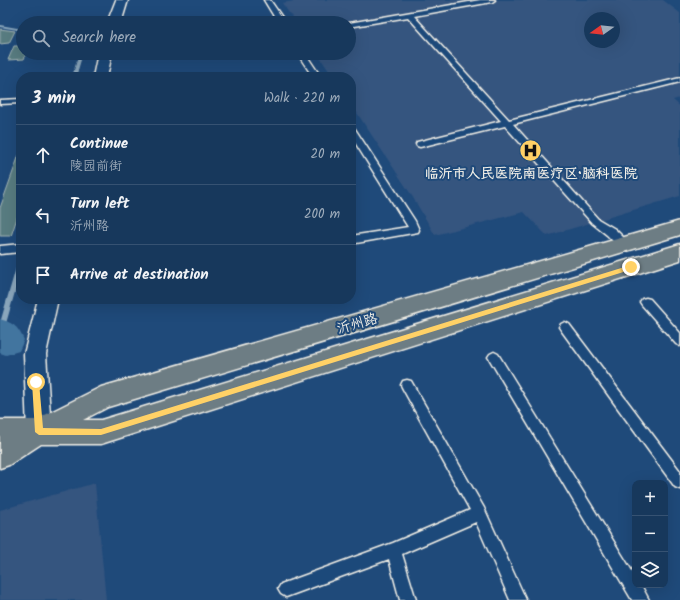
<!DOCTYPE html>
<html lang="en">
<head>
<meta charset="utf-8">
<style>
  body { margin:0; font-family:Kalam,"LXGW WenKai TC",sans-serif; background:#203f62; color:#f1f3f6 }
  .controls { position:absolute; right:12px; bottom:12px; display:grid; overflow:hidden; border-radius:8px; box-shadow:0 4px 16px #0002 }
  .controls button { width:36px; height:36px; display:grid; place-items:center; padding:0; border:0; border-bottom:1px solid #365272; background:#17385c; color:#f1f3f6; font:20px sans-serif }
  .compass { position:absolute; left:584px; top:12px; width:36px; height:36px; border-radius:50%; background:#17385c; box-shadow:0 4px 16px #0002; rotate:255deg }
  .stop { position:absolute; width:12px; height:12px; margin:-9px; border:3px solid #ffd166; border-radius:50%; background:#fff }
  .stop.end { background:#ffd166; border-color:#fff; box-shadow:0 1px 4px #0008 }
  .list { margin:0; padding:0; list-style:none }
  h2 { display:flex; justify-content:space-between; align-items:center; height:52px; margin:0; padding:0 16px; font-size:17px }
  h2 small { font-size:13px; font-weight:400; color:#9eacbb }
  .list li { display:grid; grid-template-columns:26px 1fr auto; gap:12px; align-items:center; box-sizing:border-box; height:60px; padding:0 16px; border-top:1px solid #365272 }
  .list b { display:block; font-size:15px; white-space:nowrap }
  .list p { margin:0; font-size:13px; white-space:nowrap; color:#9eacbb }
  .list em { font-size:13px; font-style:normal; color:#9eacbb }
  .icon { flex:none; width:22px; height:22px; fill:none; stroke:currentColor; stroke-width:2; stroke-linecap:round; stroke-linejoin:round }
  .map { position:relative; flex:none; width:680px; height:600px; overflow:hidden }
  .search { position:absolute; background:#17385c; box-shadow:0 4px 16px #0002; left:16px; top:16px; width:340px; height:44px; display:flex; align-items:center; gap:10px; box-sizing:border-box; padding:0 14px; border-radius:22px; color:#9eacbb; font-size:15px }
  .panel { position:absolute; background:#17385c; box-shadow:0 4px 16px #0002; left:16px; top:72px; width:340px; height:232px; border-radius:16px }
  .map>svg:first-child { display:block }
  .built { fill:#34547f; fill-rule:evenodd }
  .green { fill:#597c81; stroke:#a6b6b4 }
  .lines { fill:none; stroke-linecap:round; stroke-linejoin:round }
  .stream { fill:#8aa6bc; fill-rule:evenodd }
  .river { fill:#43749f; fill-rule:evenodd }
  .service-casing { stroke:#f4f1e8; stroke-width:3 }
  .minor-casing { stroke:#f4f1e8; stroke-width:3 }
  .primary-casing { stroke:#f4f1e8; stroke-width:3 }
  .service { fill:#1f4a7a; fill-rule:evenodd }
  .minor { fill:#1f4a7a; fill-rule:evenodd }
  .primary { fill:#6d7d84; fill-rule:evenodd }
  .route { fill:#ffd166 }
  .labels { text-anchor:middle; stroke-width:4; stroke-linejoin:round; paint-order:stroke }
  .poi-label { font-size:14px; font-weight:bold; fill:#f4f1e8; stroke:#1f4a7a }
  .street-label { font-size:14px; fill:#f4f1e8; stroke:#1f4a7a }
</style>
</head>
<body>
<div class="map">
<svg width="680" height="600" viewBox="0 0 680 600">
  <rect width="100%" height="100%" fill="#1f4a7a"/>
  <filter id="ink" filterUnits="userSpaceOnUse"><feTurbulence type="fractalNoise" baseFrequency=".025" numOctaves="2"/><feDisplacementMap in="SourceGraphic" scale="8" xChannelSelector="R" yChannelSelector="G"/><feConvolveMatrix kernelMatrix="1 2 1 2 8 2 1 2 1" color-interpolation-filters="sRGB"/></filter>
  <g filter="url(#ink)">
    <path class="built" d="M300,0H663L680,13V98L673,100L680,106V196L547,236L524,212L435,235L412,196L351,104V77H333L317,53H349V23H296L282,3ZM590,18H614V42H590Z
      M95,483L106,600H0V510Z"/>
    <path class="green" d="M0,29L15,31L9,43L0,44Z
      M14,46H23V53H27L24,59L8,60Z
      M19,155H21V206L11,236H0V208Z"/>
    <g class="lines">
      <path class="stream" d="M0,25L23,29V31L0,27Z
        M79,53H83L76,77H72Z
        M21,259V271L3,334L2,336L0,337V323L18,261Z"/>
      <path class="river" d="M0,319C15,324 17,326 24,340L19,351L6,355L0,353Z"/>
      <defs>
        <path id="service" d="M264,0H270L286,23H278V22L257,23L275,18Z
          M480,0H495L492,2L414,16L509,120L680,78V82L513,124L598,219L615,229L628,242L629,245L628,248H620L607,235L592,223L505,126L420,147L417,146L416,144L417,142L501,121L408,17L349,27V23Z
          M297,53H305L321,77H313Z
          M21,99V103L0,104V100Z
          M351,126L355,129L415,221L419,230L418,232L351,244V236L408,227L351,136Z
          M21,244V252L0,254V246Z
          M646,298L650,299L680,333V346L676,344L642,305L640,302L642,299Z
          M565,322L569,324L680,471V489L675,487L561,330L559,327L561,324Z
          M494,352L498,354L635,576V585H641L649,600H632L490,360L488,357L490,354Z
          M407,380L411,381L484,508L526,600H510L476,522L402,554L416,600H400L389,559L286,597L281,594L278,589L281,584L393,543L470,510L403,389L401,385L403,381Z"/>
        <path id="minor" d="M116,0H128L121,23H107Z
          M98,53H112L107,77H93Z
          M38,299H58L46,354L51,431L48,439L39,442L30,439L27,431L24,354Z"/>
        <path id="primary" d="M680,221V235L108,407L83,420H101L680,244V260L101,444H41L9,465L0,468V420H35L101,387Z"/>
      </defs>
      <use href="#service" class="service-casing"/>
      <use href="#minor" class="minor-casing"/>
      <use href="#primary" class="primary-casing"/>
      <use href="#service" class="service"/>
      <use href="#minor" class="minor"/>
      <use href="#primary" class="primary"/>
    </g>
  </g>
  <path class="route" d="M631,265L633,266V269L101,435H39L35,432L32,382L36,379L39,382L43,428L101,429Z"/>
  <defs>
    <symbol id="hospital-disc" viewBox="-11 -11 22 22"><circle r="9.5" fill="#ffd166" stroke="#1f4a7a"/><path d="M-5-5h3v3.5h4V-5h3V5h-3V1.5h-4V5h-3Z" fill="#111"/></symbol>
  </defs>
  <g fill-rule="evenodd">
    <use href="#hospital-disc" x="518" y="138" width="25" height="25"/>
  </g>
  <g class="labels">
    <g class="poi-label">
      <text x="531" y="178">临沂市人民医院南医疗区·脑科医院</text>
    </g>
    <g class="street-label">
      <text transform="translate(357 323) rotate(-16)" y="5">沂州路</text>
    </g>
  </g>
</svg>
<div class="controls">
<button>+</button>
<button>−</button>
<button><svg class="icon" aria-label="layers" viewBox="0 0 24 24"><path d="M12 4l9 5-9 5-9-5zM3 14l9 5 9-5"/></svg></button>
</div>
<svg class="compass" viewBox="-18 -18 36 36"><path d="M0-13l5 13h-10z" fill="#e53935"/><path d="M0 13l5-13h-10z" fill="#9eacbb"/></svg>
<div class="stop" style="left:36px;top:382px"></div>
<div class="stop end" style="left:631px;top:267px"></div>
<div class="search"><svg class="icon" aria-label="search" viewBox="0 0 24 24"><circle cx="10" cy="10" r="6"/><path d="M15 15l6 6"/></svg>Search here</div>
<section class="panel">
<h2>3 min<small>Walk · 220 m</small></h2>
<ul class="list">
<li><svg class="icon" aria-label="ahead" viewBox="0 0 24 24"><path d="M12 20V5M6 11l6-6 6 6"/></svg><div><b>Continue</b><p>陵园前街</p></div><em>20 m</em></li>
<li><svg class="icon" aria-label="left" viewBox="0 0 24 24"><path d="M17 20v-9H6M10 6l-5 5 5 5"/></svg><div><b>Turn left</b><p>沂州路</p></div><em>200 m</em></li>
<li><svg class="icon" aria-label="arrive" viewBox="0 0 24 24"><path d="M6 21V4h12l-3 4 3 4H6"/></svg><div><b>Arrive at destination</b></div></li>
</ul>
</section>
</div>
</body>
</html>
